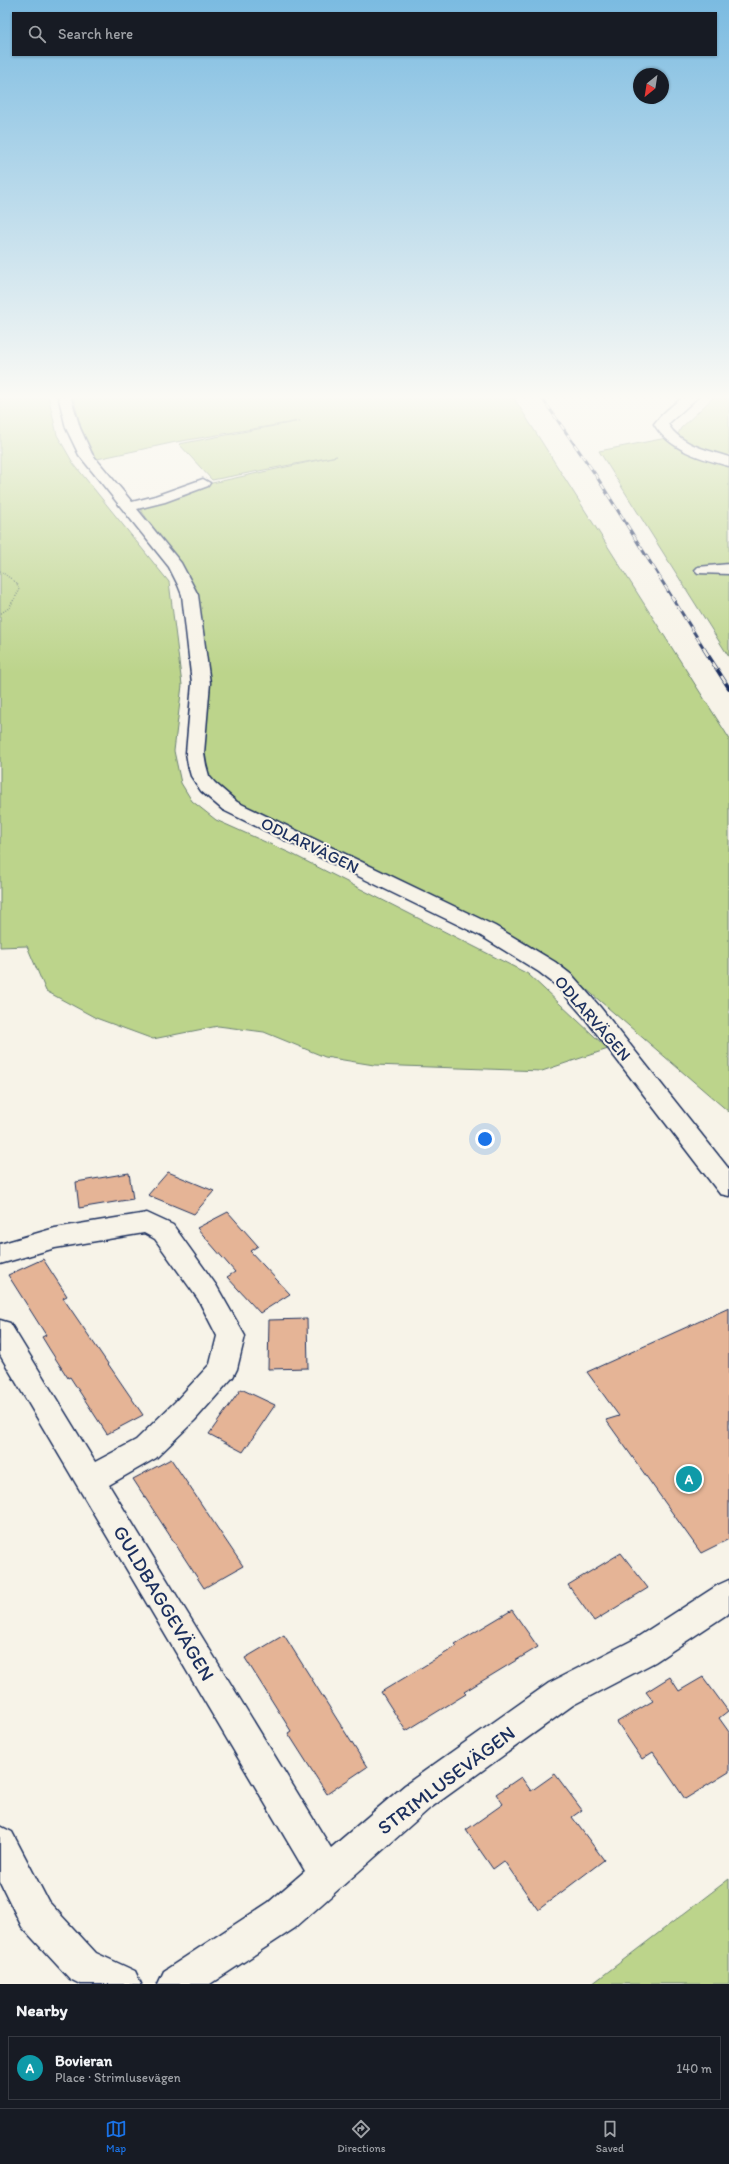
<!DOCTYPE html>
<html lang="en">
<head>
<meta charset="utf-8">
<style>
  body { margin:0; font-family:Itim,sans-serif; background:#242831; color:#f1f3f6 }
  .compass { position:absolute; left:633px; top:68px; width:36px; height:36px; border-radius:50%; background:#171b24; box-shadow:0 1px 3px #0004; rotate:210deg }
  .you { position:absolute; left:485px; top:1139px; width:14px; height:14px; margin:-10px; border:3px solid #fff; border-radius:50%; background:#1a73e8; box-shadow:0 0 0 6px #1a73e833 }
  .badge { display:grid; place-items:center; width:26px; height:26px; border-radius:50%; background:#1a73e8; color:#fff; font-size:13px; font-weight:700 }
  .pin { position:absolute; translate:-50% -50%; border:2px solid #fff; box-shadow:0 1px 4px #0006 }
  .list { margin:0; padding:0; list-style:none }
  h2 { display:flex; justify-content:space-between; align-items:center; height:52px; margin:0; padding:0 16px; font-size:17px }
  h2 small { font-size:13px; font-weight:400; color:#9ea1a6 }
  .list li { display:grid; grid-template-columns:26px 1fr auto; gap:12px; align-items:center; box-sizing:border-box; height:64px; margin:0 8px 8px; padding:0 8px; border:1px solid #363941; border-radius:0px }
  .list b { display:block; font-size:15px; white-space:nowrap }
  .list p { margin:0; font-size:13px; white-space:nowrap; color:#9ea1a6 }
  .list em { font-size:13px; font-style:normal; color:#9ea1a6 }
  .icon { flex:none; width:22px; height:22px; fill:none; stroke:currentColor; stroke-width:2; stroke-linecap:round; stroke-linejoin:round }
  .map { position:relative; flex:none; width:729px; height:1984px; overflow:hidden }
  .search { position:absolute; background:#171b24; box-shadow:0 1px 3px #0004; left:12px; right:12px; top:12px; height:44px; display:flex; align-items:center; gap:10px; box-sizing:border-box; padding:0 14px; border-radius:0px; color:#9ea1a6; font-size:15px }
  .sheet { height:124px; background:#171b24 }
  nav { display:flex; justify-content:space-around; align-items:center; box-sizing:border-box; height:56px; border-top:1px solid #363941; background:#171b24; font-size:11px; color:#9ea1a6 }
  nav a { display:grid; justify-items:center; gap:2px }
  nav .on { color:#1a73e8 }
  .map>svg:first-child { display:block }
  .green { fill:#bcd48b; stroke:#6c8274 }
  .building { fill:#e5b496; stroke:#1b2f5e }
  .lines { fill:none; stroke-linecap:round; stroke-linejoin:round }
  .minor-casing { stroke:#1b2f5e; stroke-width:3 }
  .path { stroke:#1b2f5e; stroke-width:1.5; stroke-dasharray:0.5 2; stroke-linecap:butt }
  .minor { fill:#f7f3e8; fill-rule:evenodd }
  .rail-far1-casing { stroke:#1b2f5e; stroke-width:3 }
  .rail-casing { stroke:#1b2f5e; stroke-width:4 }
  .rail-far1 { stroke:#f7f3e8; stroke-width:2; stroke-dasharray:6; stroke-linecap:butt }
  .rail { stroke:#f7f3e8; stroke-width:2.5; stroke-dasharray:8; stroke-linecap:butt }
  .labels { text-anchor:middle; stroke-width:4; stroke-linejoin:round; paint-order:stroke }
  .street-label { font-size:17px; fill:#1b2f5e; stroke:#f7f3e8 }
  .near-street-label { font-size:20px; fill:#1b2f5e; stroke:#f7f3e8 }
</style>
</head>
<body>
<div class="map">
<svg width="729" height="1984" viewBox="0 0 729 1984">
  <rect width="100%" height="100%" fill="#f7f3e8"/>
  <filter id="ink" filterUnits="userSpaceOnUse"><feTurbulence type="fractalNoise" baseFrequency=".025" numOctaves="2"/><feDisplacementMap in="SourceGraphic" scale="8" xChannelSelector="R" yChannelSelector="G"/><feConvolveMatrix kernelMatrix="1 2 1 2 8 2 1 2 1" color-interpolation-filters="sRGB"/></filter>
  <g filter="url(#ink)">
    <path class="green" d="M0,395H48L57,435L73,463L169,582L182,685L174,751L181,783L192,801L216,820L290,853L528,974L608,1049L542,1071L374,1065L325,1057L264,1032L218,1026L153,1039L96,1018L46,991L27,946L0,947Z
      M73,395H512L729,738V1112L550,958L524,942L237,805L217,789L207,771L203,750L210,688L196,591L189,576L140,509L185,496L212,483L337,456L212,480L179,444L300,421L176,442L97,459L83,437Z
      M716,395H729V657L599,451L677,436L681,428Z
      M729,1879V1984H592Z"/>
    <path class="building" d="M168,1172L214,1191L194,1214L148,1195Z
      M129,1173L133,1199L79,1208L76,1182Z
      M228,1212L258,1246L250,1251L290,1294L260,1313L227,1277L235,1272L197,1228Z
      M43,1259L67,1296L63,1298L143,1415L107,1434L70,1377L68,1378L50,1350L42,1337L46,1335L8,1275Z
      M729,1308V1539L701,1553L606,1420L619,1416L587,1372Z
      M307,1319L308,1368L268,1369L269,1320Z
      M241,1389L275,1405L243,1452L209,1434Z
      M171,1459L243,1566L204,1588L133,1479Z
      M621,1553L648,1588L594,1621L568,1585Z
      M512,1610L538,1647L464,1692L466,1694L406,1731L381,1692L457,1646L455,1644Z
      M284,1635L367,1767L327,1794L288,1733L291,1731L245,1658Z
      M670,1677L679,1691L703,1677L728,1711L719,1718L729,1732V1772L685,1799L653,1752L642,1759L617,1722L653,1701L646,1692Z
      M555,1774L582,1810L572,1817L604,1860L538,1910L504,1861L493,1869L466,1830L503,1804L496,1794L521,1777L531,1791Z"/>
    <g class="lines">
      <defs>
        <path id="minor" d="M58,395H70L80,428L92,454L132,502L155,496L203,479L210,483L208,486L165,502L137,509L181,563L198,595L210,683L204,753L206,765L209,776L215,783L237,802L495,926L555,962L573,976L600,1007L729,1169V1196L720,1194L584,1017L557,986L539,972L481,936L223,810L201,791L191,776L188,765L186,753L192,683L182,595L178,585L169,567L79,455L66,428Z
          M686,395H700L668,424C680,445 708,450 729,457V466C702,459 669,450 654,424C663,412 674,404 686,395Z
          M729,564V574L698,573L695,570L698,567Z
          M147,1213L173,1225L216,1285L245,1336L237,1369L233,1377L195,1420L156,1458L109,1485L331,1848L405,1785L549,1683L633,1640L718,1585L729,1580V1613L655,1662L573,1705L429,1809L295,1928L210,1984H158L164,1971L269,1902L305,1871L0,1355V1320L10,1323L95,1462L136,1440L175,1402L210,1364L217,1336L198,1299L155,1239L144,1233L55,1248L0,1264V1244L55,1228Z
          M0,1826L12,1832L48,1901L96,1953L135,1971L141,1984H80L70,1979L22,1927L0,1882Z"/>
      </defs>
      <use href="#minor" class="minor-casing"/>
      <path class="path" d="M0,571L17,583L19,591L9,608L0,614"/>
      <use href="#minor" class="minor"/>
      <defs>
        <path id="rail-far1" d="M540,395L595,474L705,650"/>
        <path id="rail" d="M704,649L729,688"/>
      </defs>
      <use href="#rail-far1" class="rail-far1-casing"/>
      <use href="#rail" class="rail-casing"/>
      <use href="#rail-far1" class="rail-far1"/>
      <use href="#rail" class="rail"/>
    </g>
  </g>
  <linearGradient id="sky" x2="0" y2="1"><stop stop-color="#7bbbe1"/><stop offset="0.59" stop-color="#fbfaf5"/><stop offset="1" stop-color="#fbfaf5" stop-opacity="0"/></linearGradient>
  <rect width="729" height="673" fill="url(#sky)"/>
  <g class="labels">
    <g class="street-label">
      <text transform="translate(310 845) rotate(26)" y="6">ODLARVÄGEN</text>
      <text transform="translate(593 1018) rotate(49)" y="6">ODLARVÄGEN</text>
    </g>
    <g class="near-street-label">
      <text transform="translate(164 1603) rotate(59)" y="7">GULDBAGGEVÄGEN</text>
      <text transform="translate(446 1780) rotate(-37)" y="7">STRIMLUSEVÄGEN</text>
    </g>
  </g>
</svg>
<svg class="compass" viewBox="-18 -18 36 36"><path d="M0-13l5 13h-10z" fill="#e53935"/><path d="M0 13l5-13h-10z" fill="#9ea1a6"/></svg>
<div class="you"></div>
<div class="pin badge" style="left:689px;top:1479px;background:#0f9aa8">A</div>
<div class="search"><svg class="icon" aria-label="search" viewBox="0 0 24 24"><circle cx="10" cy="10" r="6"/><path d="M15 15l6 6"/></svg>Search here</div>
</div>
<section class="sheet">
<h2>Nearby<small></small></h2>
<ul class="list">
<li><span class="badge" style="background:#0f9aa8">A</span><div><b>Bovieran</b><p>Place · Strimlusevägen</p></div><em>140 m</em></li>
</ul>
</section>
<nav>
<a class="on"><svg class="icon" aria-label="map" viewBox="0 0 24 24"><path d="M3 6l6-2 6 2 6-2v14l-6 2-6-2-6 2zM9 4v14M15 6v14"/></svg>Map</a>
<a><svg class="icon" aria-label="directions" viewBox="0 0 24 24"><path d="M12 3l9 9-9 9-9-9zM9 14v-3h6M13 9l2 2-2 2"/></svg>Directions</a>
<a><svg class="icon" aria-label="saved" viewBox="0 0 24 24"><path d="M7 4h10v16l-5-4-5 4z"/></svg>Saved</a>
</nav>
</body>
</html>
